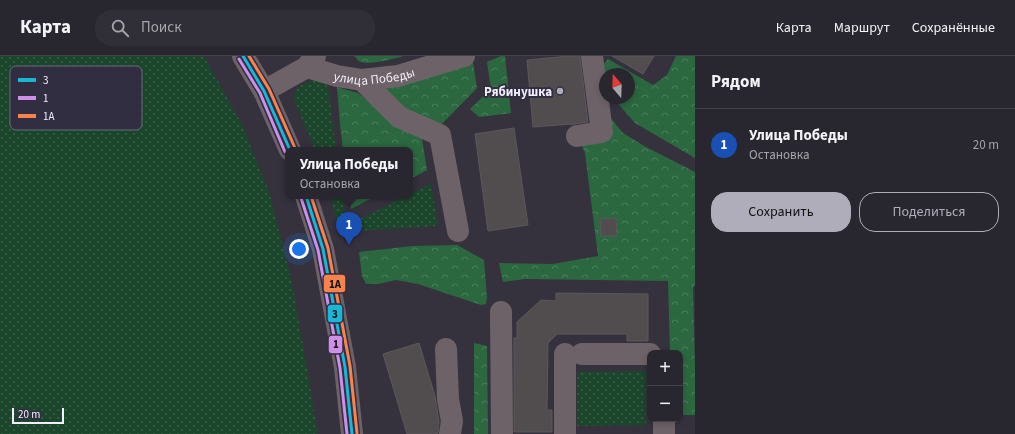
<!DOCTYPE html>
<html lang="ru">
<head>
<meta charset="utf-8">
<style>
  body { margin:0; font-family:"Source Sans 3",sans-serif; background:#302e36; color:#f1f3f6 }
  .controls { position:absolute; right:12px; bottom:12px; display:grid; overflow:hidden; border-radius:8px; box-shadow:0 2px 6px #0003 }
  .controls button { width:36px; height:36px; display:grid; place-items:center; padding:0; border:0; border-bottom:1px solid #44434a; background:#28262e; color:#f1f3f6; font:20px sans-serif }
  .compass { position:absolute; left:599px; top:12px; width:36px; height:36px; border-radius:50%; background:#28262e; box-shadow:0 2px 6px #0003; rotate:341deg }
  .scale { position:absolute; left:12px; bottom:10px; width:52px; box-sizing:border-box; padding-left:4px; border:2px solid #f1effc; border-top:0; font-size:11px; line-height:14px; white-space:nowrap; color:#f1effc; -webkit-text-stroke:3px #322e42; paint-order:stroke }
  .you { position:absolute; left:299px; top:193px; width:14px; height:14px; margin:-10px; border:3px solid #fff; border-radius:50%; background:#1a73e8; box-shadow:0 0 0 6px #1a73e833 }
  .badge { display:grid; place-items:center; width:26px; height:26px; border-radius:50%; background:#afadba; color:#fff; font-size:13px; font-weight:700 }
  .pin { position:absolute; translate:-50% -33px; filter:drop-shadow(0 1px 2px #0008) }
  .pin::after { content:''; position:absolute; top:21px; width:14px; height:12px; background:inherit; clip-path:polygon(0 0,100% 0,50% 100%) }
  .popup { position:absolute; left:285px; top:91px; width:128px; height:52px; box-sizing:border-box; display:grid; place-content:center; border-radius:8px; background:#28262e; filter:drop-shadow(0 1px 3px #0005); font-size:13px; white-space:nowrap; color:#a5a5aa }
  .popup b { font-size:15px; color:#f1f3f6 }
  .popup::after { content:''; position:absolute; left:50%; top:100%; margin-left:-8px; border:8px solid transparent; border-top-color:#28262e }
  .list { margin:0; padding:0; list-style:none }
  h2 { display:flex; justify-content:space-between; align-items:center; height:52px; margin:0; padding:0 16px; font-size:17px }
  h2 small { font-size:13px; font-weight:400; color:#a5a5aa }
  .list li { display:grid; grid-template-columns:26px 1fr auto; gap:12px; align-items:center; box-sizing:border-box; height:72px; padding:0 16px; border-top:1px solid #44434a }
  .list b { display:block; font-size:15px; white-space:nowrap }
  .list p { margin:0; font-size:13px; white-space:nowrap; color:#a5a5aa }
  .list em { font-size:13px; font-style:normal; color:#a5a5aa }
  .actions { display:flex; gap:8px; padding:12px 16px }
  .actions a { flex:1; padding:9px 0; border:1px solid #afadba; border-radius:16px; text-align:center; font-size:14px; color:#afadba }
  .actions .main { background:#afadba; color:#111 }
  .icon { flex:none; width:22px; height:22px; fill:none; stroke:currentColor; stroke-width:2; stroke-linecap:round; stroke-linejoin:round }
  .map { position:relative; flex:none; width:695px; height:378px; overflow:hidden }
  header { display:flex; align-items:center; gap:24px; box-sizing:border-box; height:56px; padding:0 20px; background:#28262e; border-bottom:1px solid #44434a }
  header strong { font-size:19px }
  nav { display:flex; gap:22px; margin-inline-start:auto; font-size:14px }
  .search { width:280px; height:36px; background:#302e36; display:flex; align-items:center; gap:10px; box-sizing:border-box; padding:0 14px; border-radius:16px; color:#a5a5aa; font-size:15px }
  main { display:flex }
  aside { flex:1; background:#28262e }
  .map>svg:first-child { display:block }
  .green { fill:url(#green-dots) }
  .forest { fill:url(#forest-crowns) }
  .building { fill:#514d4f; stroke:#5c575a }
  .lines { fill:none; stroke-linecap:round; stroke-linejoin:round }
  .minor { stroke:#6d6267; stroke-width:22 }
  .bus-1-casing { stroke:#322e42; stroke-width:6 }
  .bus-2-casing { stroke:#322e42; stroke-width:6 }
  .bus-3-casing { stroke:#322e42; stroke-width:6 }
  .bus-1 { stroke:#1ab6d8; stroke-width:3 }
  .bus-2 { stroke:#ce8fe9; stroke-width:3 }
  .bus-3 { stroke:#f8844c; stroke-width:3 }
  .poi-dot { fill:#afadba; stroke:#322e42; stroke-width:1.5 }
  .labels { text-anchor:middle; stroke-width:4; stroke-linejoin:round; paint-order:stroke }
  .street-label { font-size:13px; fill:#f1effc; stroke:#322e42 }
  .poi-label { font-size:13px; font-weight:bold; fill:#f1effc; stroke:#322e42; text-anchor:end }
  .key { fill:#322e42; stroke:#6b687a; stroke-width:1 }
  .key-label { font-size:11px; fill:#f1effc }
  .line-badge { stroke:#322e42; stroke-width:1.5 }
  .pale-badge-label { font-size:11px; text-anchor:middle; font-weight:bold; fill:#111 }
</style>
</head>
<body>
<header>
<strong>Карта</strong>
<div class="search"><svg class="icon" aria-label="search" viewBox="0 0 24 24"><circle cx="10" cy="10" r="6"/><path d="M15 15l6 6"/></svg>Поиск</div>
<nav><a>Карта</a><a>Маршрут</a><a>Сохранённые</a></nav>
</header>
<main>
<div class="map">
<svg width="695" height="378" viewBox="0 0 695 378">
  <defs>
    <pattern id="green-dots" width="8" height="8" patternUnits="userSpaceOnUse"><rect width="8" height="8" fill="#1c462b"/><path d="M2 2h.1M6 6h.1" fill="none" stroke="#3d614b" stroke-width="1.8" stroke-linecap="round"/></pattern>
    <pattern id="forest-crowns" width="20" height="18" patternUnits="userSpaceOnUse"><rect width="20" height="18" fill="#2b6840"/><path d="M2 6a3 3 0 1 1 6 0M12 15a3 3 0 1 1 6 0" fill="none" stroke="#4a7e5c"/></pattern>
  </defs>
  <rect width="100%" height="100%" fill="#35323e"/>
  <path class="green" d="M0,0H204L242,69L269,136L292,226L318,378H0Z
    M316,23L328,30L336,94H315L294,44L296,34L303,28Z
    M431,128L438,170L355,175L354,166L406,140H410V138Z
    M331,140H342L347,172L338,170Z
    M645,315L646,369L577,370V316Z"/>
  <path class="forest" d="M354,0H403C394,3 367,10 359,5C358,5 355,0 354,0Z
    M501,0H505L511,57L479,61L470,53L491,33L487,6Z
    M676,0H695V102L635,67L621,51L614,42H629V18H605L602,11L608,3L653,29L667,19Z
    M473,6L477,32L439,71L403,54L380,32Z
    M337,31L358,37L392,65L422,83L427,114L410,123V94H343L340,68Z
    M608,59L623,77L646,91L695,116V229L693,232L695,314V359H680V297H670L668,225L525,223L503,226L499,207L553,208L598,200L585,97L580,86Z
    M350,140H376L351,153Z
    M457,189L484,204L487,242L486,248L481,249L418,228L396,224L378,228H366L362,220L359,196L413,190Z
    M474,287L487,290L488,378H474Z"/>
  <path class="building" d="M569,0H580L588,66L575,68L571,69V68L533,71L527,4Z
    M612,0H654L643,18Z
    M514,72L528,169L488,175L475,78Z
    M616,162L617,180H601L600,163Z
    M556,237L648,238V285H627V278H557L548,287L547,354H552V376H514V282H517V266L541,244L556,245Z
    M419,287L435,340L439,365L438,377L434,378H407L383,298Z"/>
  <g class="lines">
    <g class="minor">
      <path d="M243,0L264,35L290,94"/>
      <path id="s1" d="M307,11L337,20L362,24L398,20L464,0"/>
      <path d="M362,24L399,61L440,79L458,175"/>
      <path d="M264,35L307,11L315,0"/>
      <path d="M577,80L602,76L592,0"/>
      <path d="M306,140L323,193L345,311L352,378"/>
      <path d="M501,256L502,378"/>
      <path d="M446,293L448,343L452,365L450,378"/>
      <path d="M582,298H650"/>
      <path d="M565,378V298"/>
      <path d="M664,378V363"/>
    </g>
    <defs>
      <path id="bus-1" d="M243,0L264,35L290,94
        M306,140L323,193L345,311L352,378"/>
      <path id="bus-2" d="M239,3L260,37L285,96
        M301,142L318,194L340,312L347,378"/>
      <path id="bus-3" d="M249,0L269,33L295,92
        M311,140L328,192L350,310L357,377"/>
    </defs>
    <use href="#bus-1" class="bus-1-casing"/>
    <use href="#bus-2" class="bus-2-casing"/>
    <use href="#bus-3" class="bus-3-casing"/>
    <use href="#bus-1" class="bus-1"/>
    <use href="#bus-2" class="bus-2"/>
    <use href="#bus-3" class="bus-3"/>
  </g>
  <circle class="poi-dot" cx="560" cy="35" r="4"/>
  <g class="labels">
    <g class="street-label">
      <text dy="5" stroke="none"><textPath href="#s1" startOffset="69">улица Победы</textPath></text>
    </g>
    <g class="poi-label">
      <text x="552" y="40">Рябинушка</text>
    </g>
  </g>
  <rect x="10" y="10" width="132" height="64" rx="6" class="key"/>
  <rect x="18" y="22" width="18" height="4" fill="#1ab6d8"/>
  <rect x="18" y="40" width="18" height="4" fill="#ce8fe9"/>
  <rect x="18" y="58" width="18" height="4" fill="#f8844c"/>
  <g class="key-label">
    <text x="43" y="28">3</text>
    <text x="43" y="46">1</text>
    <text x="43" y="64">1А</text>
  </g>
  <g class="line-badge">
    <rect x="323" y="218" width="23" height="19" rx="4" fill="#f8844c"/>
    <rect x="327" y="248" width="16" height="19" rx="4" fill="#1ab6d8"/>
    <rect x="328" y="279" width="15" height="19" rx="4" fill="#ce8fe9"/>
  </g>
  <g class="pale-badge-label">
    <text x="335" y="232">1А</text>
    <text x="335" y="262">3</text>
    <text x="336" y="292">1</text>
  </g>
</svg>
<div class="controls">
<button>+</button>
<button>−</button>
</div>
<svg class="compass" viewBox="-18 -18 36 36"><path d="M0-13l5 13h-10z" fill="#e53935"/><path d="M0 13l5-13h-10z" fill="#a5a5aa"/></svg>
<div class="scale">20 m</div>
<div class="you"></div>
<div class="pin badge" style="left:349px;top:189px;background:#1a4fb4">1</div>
<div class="popup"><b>Улица Победы</b>Остановка</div>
</div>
<aside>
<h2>Рядом<small></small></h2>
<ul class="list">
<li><span class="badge" style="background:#1a4fb4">1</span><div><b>Улица Победы</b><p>Остановка</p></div><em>20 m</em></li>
</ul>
<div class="actions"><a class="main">Сохранить</a><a>Поделиться</a></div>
</aside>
</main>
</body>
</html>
